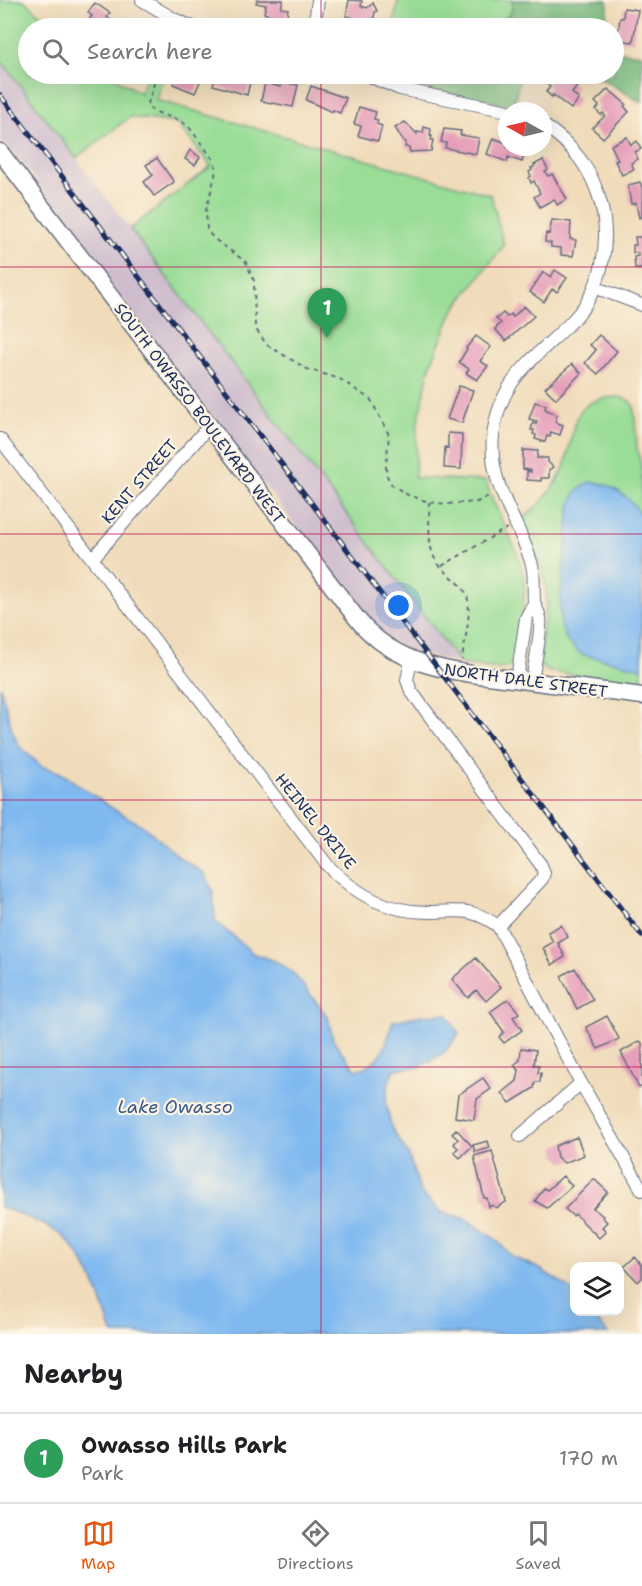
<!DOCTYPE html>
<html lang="en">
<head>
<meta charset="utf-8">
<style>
  body { margin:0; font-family:"Shantell Sans",sans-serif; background:#f2f2f2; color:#202124 }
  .controls { position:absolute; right:18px; bottom:18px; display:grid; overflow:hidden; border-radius:12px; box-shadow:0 6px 24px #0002 }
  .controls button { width:54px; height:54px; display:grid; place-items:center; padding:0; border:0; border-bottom:2px solid #e0e0e0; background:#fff; color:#202124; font:30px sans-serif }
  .compass { position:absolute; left:498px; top:102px; width:54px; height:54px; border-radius:50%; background:#fff; box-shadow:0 6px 24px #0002; rotate:278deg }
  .you { position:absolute; left:399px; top:606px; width:21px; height:21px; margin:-15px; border:4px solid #fff; border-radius:50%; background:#1a73e8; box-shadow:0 0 0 9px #1a73e833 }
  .badge { display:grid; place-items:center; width:39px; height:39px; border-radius:50%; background:#ea580c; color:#fff; font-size:20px; font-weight:700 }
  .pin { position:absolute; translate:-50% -50px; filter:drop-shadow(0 2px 3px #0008) }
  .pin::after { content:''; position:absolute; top:32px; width:21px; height:18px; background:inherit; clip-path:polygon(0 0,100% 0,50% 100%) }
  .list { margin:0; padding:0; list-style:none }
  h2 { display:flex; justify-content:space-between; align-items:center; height:78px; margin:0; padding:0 24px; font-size:26px }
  h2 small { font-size:20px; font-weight:400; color:#757577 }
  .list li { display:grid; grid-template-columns:39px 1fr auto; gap:18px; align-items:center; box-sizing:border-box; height:90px; padding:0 24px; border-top:2px solid #e0e0e0 }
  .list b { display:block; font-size:22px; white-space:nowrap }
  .list p { margin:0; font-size:20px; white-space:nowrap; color:#757577 }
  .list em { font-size:20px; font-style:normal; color:#757577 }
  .icon { flex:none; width:33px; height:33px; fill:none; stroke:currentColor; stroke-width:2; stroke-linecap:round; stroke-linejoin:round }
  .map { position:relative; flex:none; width:642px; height:1334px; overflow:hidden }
  .search { position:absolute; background:#fff; box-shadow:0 6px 24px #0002; left:18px; right:18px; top:18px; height:66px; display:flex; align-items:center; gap:15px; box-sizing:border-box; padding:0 21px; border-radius:33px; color:#757577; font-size:22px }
  .sheet { height:168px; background:#fff }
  nav { display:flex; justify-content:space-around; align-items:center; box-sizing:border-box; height:84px; border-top:2px solid #e0e0e0; background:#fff; font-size:16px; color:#757577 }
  nav a { display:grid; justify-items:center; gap:3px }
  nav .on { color:#ea580c }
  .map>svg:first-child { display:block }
  .industrial { fill:#cfbdce }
  .green { fill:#99dd96; stroke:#5a867a; stroke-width:1.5 }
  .forest { fill:#7abc7f; stroke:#4a766e; stroke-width:1.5 }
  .water { fill:#7fb9f0; stroke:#4d74a7; stroke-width:1.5 }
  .building { fill:#e69fba }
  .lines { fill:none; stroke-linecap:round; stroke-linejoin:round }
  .minor-casing { stroke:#666c7e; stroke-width:14 }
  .tertiary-casing { stroke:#666c7e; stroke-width:19 }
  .path { stroke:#666c7e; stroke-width:2; stroke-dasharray:4.5 4.5; stroke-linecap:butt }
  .minor { stroke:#fff; stroke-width:12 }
  .tertiary { stroke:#fff; stroke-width:16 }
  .rail-casing { stroke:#1b2f5e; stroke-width:5 }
  .rail { stroke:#fcf5e5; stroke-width:3; stroke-dasharray:9; stroke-linecap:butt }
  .grid { fill:none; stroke:#c2185b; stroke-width:1.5; stroke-opacity:0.55 }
  .labels { text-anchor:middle; stroke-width:4.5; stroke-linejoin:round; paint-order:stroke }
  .street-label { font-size:16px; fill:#1b2f5e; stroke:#fcf5e5 }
  .water-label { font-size:18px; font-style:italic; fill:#39588a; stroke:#fcf5e5 }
</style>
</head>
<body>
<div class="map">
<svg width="642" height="1334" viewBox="0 0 642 1334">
  <rect width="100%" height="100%" fill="#fcf5e5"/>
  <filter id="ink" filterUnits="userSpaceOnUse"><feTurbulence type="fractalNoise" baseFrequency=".0167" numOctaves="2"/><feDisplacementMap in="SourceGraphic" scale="12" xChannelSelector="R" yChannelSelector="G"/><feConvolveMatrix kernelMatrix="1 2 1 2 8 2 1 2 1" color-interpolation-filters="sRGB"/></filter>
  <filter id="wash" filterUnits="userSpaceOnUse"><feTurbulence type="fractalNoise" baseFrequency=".008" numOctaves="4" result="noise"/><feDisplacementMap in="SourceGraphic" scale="24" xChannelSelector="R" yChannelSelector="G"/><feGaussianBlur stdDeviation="1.35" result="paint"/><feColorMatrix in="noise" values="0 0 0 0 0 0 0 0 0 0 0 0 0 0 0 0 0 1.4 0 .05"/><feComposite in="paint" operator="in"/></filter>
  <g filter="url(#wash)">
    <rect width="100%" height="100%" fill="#f0dcba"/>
    <path class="industrial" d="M0,59L436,629L461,664L408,651L377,631L107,281L96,259L19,159L0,141Z"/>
    <path class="green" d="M0,0H24L55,28H28V74H109L140,93L148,74H164L156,100L491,195L504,245L453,311L430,366L417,427L415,478L486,481C495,515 519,544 524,580C526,597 522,614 520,630C518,642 518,656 512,666L500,669L461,664L130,229L211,166L177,123L130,117L76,158L0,59Z
      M398,0H513C514,14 503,20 493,28H393Z
      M620,397L630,401L634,407L637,448L642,468V684L547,671L543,666L539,667C539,646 544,626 546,606C549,573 533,549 520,521C537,508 552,492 562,472C578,438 562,397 620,397Z"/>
    <path class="forest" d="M513,0H607L608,7L605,28H493L511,13Z
      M614,51L642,54V103L594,74H614Z
      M413,74H524L519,82L514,106L421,88L416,84Z"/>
    <path class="water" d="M589,482C611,481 631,499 642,516V668L581,654L567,641L561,626L560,603L570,507L576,492Z
      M0,685L12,730L19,746L41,766L61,773L115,810L142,825L180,858L204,873L213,892L215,921L254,954L275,961L294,974L328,1017L333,1040L356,1070C383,1063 386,1046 393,1021L422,1015L447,1014L459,1034L444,1053L419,1067L395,1069L389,1081L386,1101L391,1127L408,1154L421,1193L441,1212L466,1219L494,1238L513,1257L540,1269L568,1287L574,1294V1312H590L608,1334H114L110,1327C100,1295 90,1266 67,1240C55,1227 17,1213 0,1207Z"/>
    <g id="blocks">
      <path class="building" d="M257,0H283L281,8L288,9L286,23L268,20L269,15L264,13L266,5L256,3Z
        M349,0L362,1L361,6L367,8L373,3L377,11L375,12L372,28H350L354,18L346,16Z
        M95,3L110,13L107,17L115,23L113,25L117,28H91L86,24L92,16L88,12Z
        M624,8L638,10L633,42L617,40L620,18H623Z
        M177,74H196L195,75L202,77L195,93L173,84Z
        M216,74L251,78L247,95L213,85Z
        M554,74H560L566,78L570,77L572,78L571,82L577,87L572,93L579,99L571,109L553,95L552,97L546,92L550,87L546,83Z
        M282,82L298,85L293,107L261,101L265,83L281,87Z
        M311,86L346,98L340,113L333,110L332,112L306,100Z
        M608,89L626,104L624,106L629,112L603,138L592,128L605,116L603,113L601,115L596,110L599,106L595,102Z
        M359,107L376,112L374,119L378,120L377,124L382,126L378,141L358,136L361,126L354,124Z
        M405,122L417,134V132L423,133L424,127L431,129L430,136H432L431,140H433L431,151L410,152L409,148L405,147L406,141L405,143L395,128Z
        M444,129L461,131L460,135L479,138L476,154L445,148L446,143L441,142Z
        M627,137L631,145L637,141L641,149L635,152L638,159L631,163L634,169L622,175L615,161L618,160L611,145Z
        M493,138L507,143V147H517L526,150L522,162L508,157L507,162L487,154Z
        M190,150L200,157L195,165L185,159Z
        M157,158L174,182L154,196L144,182L153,175L146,165Z
        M543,160L548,170L545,172L548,176L552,174L567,199L557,205L554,199L540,207L534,197L540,193L534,181L531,183L529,178L531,176L529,172L532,170L531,168L534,167V165Z
        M640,182L642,188V217L639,218L636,203L631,204L628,185Z
        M552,220L571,222L570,239L576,240L573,256L561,255V248L551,247V243L545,242L546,233L549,234Z
        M635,237H642V269H635L634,257L638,256V253H633V245H636Z
        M555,270L567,278L557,292L552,289L544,302L530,292L543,272L551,277Z
        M524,306L534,316L506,341L495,329L501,323L496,319L503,313L507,317L511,314L513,317Z
        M599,335L617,351L598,374L585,363L596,350L590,345Z
        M476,336L491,347L480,361L488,366L477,380L466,373L469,369L459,362L467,349L466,348Z
        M572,364L581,373L556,399L545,388Z
        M459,386L473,390L462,423L447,419Z
        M535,402L546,405L545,409L557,415L555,422L563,425L560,435L551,432L550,437L547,436L545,442L535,439L536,435L533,434L534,430H531L533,423L536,424L537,421L529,419Z
        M448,433L462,434L461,469L444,468L445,447L448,448Z
        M523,450L538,451L537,458H548V462L553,467L549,470V478H541V481L527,480V471L531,472V470L523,469Z
        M561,925L568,937L558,943L565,957L552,965L543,948L553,942L548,932Z
        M476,958L501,987L486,1001L476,990L468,998L452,979Z
        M575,968L593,1000L577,1009L561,976Z
        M508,999L519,1013L513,1017L522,1030L504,1043L499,1037L504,1032L490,1012Z
        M607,1016L619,1039L598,1049L586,1027Z
        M640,1041L642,1043V1086L639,1088L621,1052Z
        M521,1048L536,1050L534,1065H539L538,1073H541L540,1082H535L534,1088L510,1103L502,1093L517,1081L519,1071L514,1065L520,1060Z
        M483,1078L491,1089L477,1099L474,1120L455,1117L458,1095Z
        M456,1129L472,1146L460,1158L454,1152L458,1148L454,1144L458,1139L452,1134Z
        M577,1137L584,1155L564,1163L557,1157L555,1146Z
        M488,1141L490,1148L475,1152L473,1145Z
        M492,1151L506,1202L496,1208L493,1205L489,1207L487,1198H484L474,1156Z
        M563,1176L572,1186L547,1208L535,1201L544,1188L547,1190Z
        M594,1179L608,1192L593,1208L603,1216L602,1217L607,1222L602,1227L606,1231L599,1238L575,1214L573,1216L565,1209Z
        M635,1257L642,1265V1278L638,1282L624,1267Z"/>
    </g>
  </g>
  <g filter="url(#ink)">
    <use href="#blocks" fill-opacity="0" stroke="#666c7e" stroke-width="1.5"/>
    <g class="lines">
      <defs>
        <path id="minor" d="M142,0L174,19L195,28
          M314,28L318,0
          M364,74L400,89L508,111
          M594,287L642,305
          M0,439L328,866C355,894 387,912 427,912C459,912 469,906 498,926L581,1083L642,1190
          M92,559L210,425
          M411,660L407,680L411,691L541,865L544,873L542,879L498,926
          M517,679L526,618L534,603
          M532,681C534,667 542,631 540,618C539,612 535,607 534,601C533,589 535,576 532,565C519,519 488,487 493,436C500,376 537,358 574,319C602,289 611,243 601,204C593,171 572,143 543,125
          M520,1136L581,1083"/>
        <path id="tertiary" d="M0,152L358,620C400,672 467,673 529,681C567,686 604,691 642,696"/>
      </defs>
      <use href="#minor" class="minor-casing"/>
      <use href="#tertiary" class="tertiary-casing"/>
      <path class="path" d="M157,74L147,106L153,111L181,121L189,127L213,159L216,167L215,176L206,210L207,230L213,238L246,262L254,281L255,328L267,345L307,369L340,379L371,400L389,435L386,466L387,476L392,485L408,495L429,502L447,504L477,502L491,495
        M429,502C430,519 427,541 434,557C442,574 465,581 468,600C471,619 464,641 462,660
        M442,566L507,528"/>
      <use href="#minor" class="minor"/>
      <use href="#tertiary" class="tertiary"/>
      <defs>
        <path id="rail" d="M0,95L642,936"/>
      </defs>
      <use href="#rail" class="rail-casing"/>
      <use href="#rail" class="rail"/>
    </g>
  </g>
  <path class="grid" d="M321,0V28M321,74V1334M0,267H642M0,534H642M0,800H642M0,1067H642"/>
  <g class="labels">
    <g class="street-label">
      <text transform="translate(200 413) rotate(53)" y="6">SOUTH OWASSO BOULEVARD WEST</text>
      <text transform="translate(139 481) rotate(-49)" y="6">KENT STREET</text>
      <text transform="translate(526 680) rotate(8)" y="6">NORTH DALE STREET</text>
      <text transform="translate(316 821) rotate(51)" y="6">HEINEL DRIVE</text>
    </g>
    <g class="water-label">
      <text x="175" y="1113">Lake Owasso</text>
    </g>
  </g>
</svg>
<div class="controls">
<button><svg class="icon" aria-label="layers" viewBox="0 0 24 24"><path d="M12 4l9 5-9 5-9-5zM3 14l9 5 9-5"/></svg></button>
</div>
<svg class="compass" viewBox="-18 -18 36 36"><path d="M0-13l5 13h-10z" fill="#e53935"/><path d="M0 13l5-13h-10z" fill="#757577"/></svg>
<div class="you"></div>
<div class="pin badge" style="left:327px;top:338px;background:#2e9e5b">1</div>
<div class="search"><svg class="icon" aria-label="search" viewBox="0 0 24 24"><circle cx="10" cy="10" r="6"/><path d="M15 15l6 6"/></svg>Search here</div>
</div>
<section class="sheet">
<h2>Nearby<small></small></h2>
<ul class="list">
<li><span class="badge" style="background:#2e9e5b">1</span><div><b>Owasso Hills Park</b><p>Park</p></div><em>170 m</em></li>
</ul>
</section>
<nav>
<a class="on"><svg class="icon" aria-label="map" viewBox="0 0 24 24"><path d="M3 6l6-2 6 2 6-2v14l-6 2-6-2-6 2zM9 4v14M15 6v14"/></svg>Map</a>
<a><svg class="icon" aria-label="directions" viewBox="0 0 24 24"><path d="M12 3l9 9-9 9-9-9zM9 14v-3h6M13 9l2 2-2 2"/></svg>Directions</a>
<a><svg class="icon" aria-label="saved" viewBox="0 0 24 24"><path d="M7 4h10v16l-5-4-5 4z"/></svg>Saved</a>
</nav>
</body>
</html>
